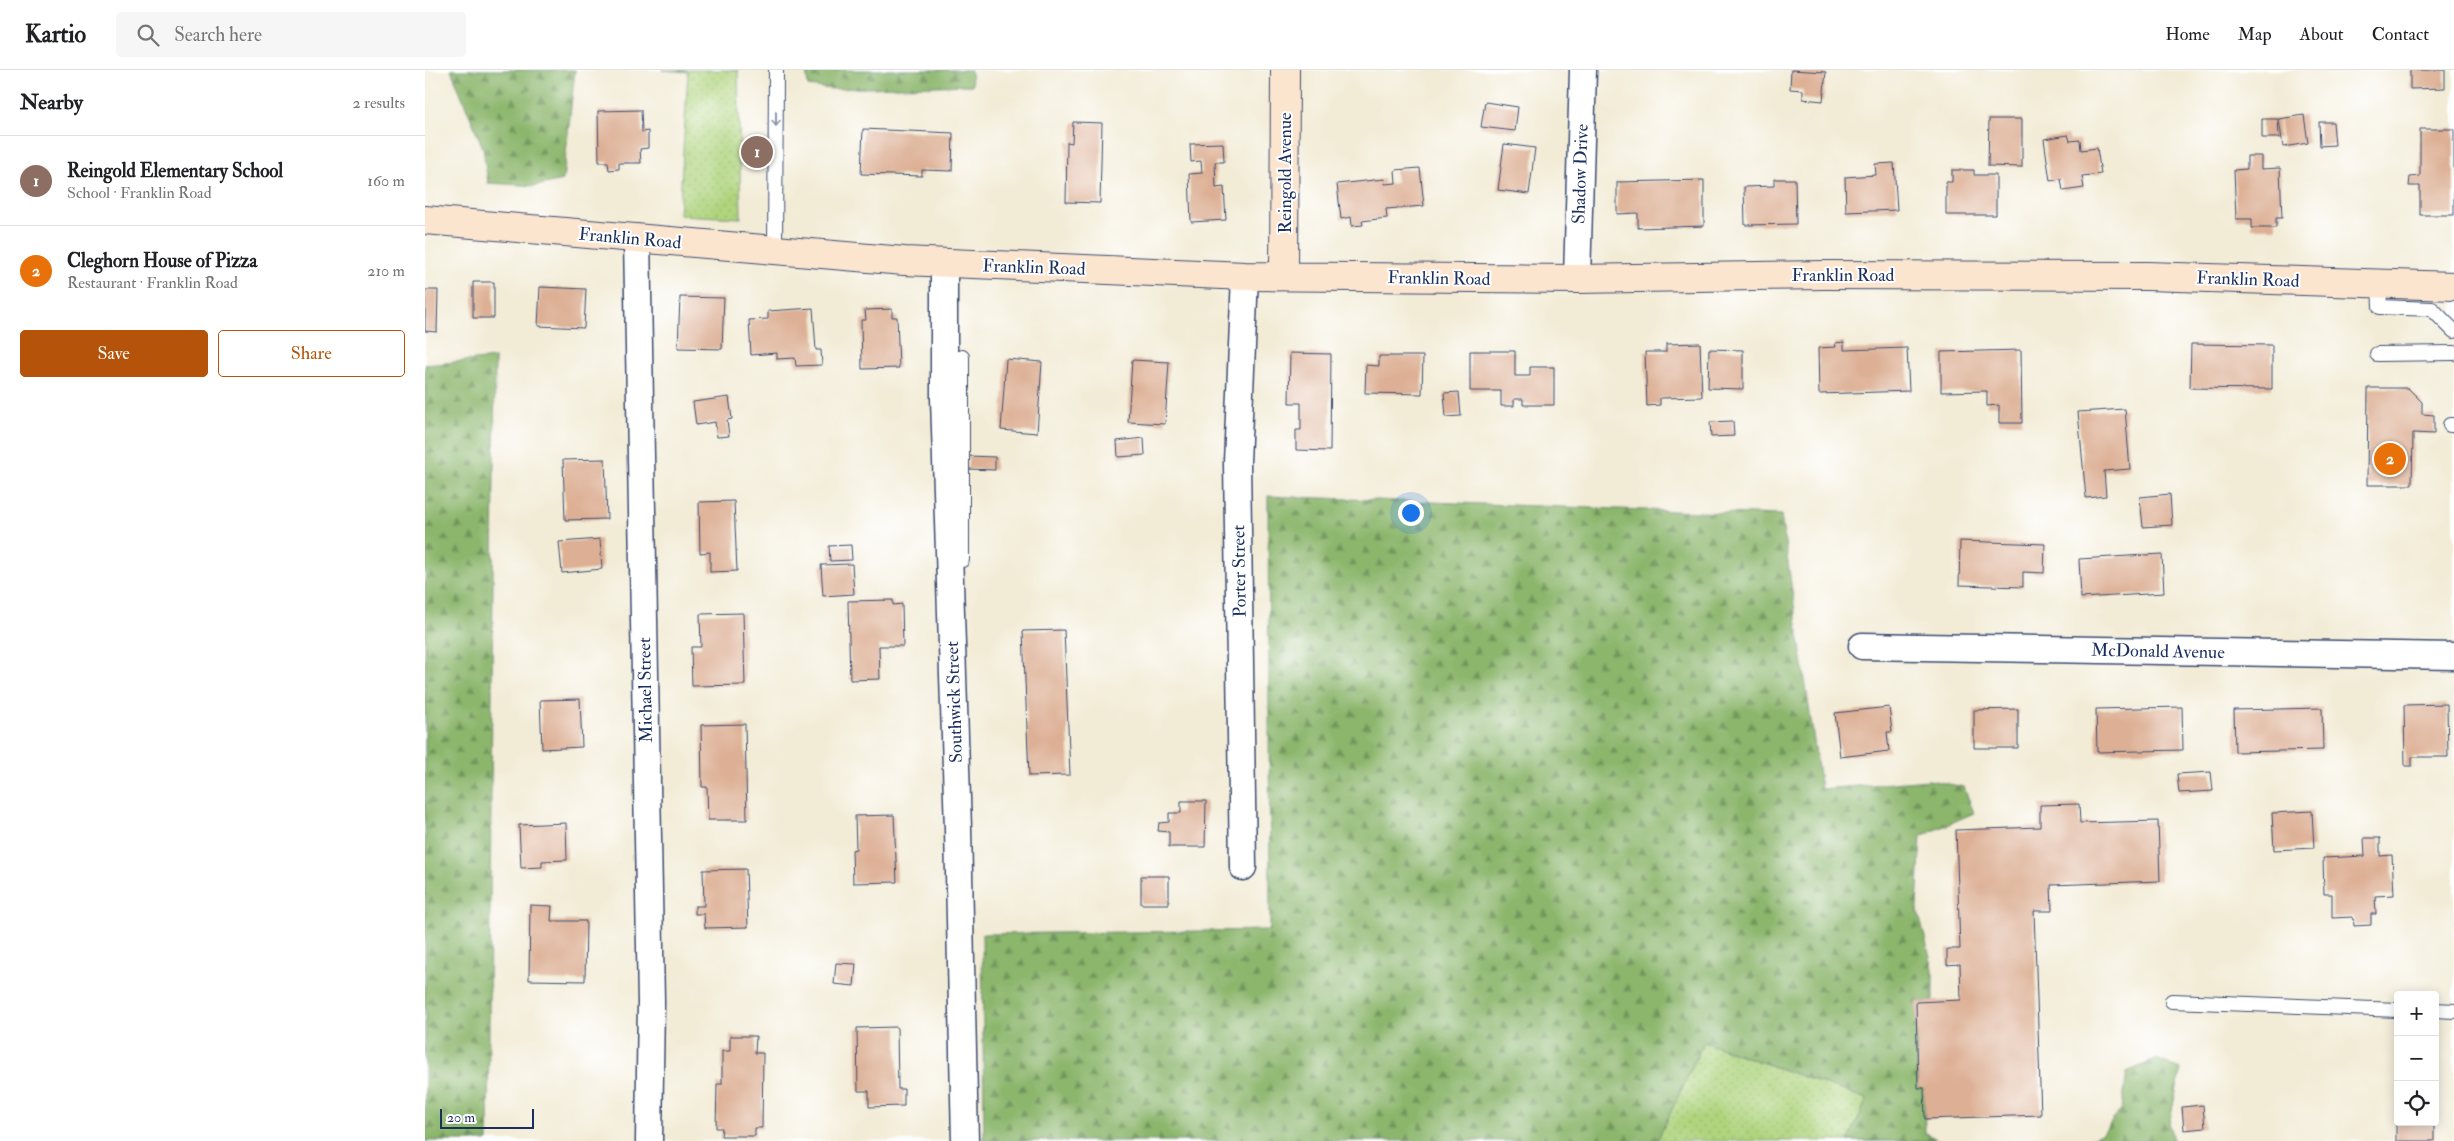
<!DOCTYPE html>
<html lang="en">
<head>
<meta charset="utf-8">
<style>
  body { margin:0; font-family:"IM FELL Double Pica",serif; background:#f6f6f6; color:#202124 }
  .controls { position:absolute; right:15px; bottom:15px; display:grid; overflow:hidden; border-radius:5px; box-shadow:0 2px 12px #0003 }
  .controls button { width:45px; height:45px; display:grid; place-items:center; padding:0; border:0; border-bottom:1px solid #e0e0e0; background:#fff; color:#202124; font:25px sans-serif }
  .scale { position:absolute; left:15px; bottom:12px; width:94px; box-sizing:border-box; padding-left:5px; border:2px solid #1b2f5e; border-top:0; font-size:14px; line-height:18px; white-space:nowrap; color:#1b2f5e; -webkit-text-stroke:4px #fff; paint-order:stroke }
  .you { position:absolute; left:985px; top:442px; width:18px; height:18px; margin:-12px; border:4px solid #fff; border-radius:50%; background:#1a73e8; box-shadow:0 0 0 8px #1a73e833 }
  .badge { display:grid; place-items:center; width:32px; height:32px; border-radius:50%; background:#b45309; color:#fff; font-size:16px; font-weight:700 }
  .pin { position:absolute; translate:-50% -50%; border:2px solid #fff; box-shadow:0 1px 5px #0006 }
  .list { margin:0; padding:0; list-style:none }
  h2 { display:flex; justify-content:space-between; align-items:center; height:65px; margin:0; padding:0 20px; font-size:21px }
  h2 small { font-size:16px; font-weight:400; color:#757577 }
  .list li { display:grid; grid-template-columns:32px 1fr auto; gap:15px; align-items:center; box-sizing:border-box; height:90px; padding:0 20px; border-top:1px solid #e0e0e0 }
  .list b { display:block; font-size:19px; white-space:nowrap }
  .list p { margin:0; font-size:16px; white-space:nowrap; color:#757577 }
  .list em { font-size:16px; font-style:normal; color:#757577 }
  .actions { display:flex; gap:10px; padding:15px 20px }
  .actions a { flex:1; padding:11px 0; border:1px solid #b45309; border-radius:5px; text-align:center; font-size:18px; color:#b45309 }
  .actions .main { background:#b45309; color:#fff }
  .icon { flex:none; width:28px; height:28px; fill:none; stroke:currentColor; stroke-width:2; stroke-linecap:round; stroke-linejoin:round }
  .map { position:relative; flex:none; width:2029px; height:1071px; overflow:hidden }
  header { display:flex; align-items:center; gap:30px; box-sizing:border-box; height:70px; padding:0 25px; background:#fff; border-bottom:1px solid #e0e0e0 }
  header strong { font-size:24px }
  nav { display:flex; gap:28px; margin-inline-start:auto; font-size:18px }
  .search { width:350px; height:45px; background:#f6f6f6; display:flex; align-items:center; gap:12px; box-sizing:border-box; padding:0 18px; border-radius:5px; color:#757577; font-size:19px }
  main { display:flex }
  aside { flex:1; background:#fff }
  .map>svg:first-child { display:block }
  .grass { fill:url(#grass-dots); stroke:#65826e }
  .forest { fill:url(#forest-firs); stroke:#537265 }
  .building { fill:#ddb095 }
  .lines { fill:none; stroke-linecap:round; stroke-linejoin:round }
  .lane-casing { stroke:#3b4b70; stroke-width:16 }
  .street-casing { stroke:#3b4b70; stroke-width:29 }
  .secondary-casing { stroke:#3b4b70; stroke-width:30 }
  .lane { stroke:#fff; stroke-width:14 }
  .street { stroke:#fff; stroke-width:26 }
  .secondary { stroke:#fce5cf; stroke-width:28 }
  .oneway { stroke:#8d97ae }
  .labels { text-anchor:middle; stroke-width:4; stroke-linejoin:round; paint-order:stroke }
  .street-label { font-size:18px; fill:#1b2f5e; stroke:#fff }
</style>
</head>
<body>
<header>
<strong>Kartio</strong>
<div class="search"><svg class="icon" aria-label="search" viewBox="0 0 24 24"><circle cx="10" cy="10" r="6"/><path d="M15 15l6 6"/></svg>Search here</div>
<nav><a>Home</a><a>Map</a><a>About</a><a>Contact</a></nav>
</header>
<main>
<aside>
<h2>Nearby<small>2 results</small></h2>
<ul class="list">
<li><span class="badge" style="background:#8d6e63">1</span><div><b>Reingold Elementary School</b><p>School · Franklin Road</p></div><em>160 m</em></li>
<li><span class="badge" style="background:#e8710a">2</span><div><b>Cleghorn House of Pizza</b><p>Restaurant · Franklin Road</p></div><em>210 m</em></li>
</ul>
<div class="actions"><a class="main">Save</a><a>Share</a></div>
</aside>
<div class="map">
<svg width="2029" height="1071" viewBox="0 0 2029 1071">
  <defs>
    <pattern id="grass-dots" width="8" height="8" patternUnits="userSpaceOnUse" patternTransform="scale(1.25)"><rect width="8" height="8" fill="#afd47d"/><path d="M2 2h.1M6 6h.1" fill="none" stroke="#96b66e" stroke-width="1.8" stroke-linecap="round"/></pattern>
    <pattern id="forest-firs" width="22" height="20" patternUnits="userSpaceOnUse" patternTransform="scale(1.25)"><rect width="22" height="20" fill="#8bb66c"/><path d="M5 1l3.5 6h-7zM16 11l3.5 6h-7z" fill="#71945c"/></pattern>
  </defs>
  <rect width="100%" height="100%" fill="#fff"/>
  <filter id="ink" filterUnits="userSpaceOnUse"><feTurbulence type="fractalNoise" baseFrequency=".02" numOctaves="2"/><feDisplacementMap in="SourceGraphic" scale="10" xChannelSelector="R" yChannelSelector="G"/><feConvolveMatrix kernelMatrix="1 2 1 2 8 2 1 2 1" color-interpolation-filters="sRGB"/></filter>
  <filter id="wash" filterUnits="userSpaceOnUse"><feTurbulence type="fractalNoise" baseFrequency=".0096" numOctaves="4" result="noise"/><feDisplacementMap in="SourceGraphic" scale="20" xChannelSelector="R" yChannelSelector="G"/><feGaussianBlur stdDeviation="1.12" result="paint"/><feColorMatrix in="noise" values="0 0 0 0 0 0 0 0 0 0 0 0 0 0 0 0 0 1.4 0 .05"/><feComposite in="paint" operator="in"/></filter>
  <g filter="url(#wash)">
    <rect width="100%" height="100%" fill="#f2ebd5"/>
    <path class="grass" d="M237,0H313L316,148L254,145L263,2Z
      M1278,972L1442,1029L1515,1071H1232Z"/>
    <path class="forest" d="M26,0H150L138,110L110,116L63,113L58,78Z
      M381,0H546L547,15L406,19L383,16Z
      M70,288L63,1071H0V295Z
      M843,426L1356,445L1396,719L1504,710L1539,717L1549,743L1496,766L1492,837L1508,899V931L1491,932L1493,1018H1499L1500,1063L1515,1071H1423L1442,1029L1279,972L1232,1071H559L557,864L845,860Z
      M1732,989L1756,999L1744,1054L1748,1071H1660L1678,1063L1697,1038L1702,1002Z"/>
    <g id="blocks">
      <path class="building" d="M1366,0L1401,2L1398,31L1378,29V20L1365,19Z
        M1985,0H2020V18L1985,19Z
        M1060,32L1093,37L1090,61L1056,57Z
        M216,40L217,62L223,61V78L215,79L216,93H194V99L184,100L183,92H174L173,41Z
        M1879,45L1883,73L1858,77L1854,49Z
        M1564,49H1597V97L1563,96Z
        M1837,49H1853L1854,68H1837Z
        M648,52L677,53L675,133L641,132L642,72L647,73Z
        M1894,52H1908L1910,75L1895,76Z
        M438,59L528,63L527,101L497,100V106L436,104Z
        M1995,59H2029V145H1995V116H1984L1985,107L1995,106Z
        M1643,65L1645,71L1655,70L1656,80L1672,78L1676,104L1657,106L1659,118L1638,121L1636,109L1625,111L1619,69Z
        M798,73L799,92H790L791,118L799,117L801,150L766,152L764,104L777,103L776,91L766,92L765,74Z
        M1079,74L1110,78L1104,124L1073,120Z
        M1822,86H1836V99L1855,98L1857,148H1851V158H1827V149H1811L1809,100L1822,99Z
        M1469,93L1472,140L1421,142L1420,107L1451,105L1450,94Z
        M995,98L999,136L961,139L962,148L937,151L938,155L927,156L926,147L916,149L912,114L959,109L960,114L971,113L970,100Z
        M1527,100H1549V105H1571V145H1521V112H1527Z
        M1349,109H1370L1371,154L1320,155L1319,117L1349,116Z
        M1279,110V156L1213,158V143L1192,144V112Z
        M48,212H69V248H48Z
        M115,217L161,219L159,258L113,256Z
        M0,220H13L12,262L0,261Z
        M255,227L299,228L297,279L253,278Z
        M388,238L391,280H396L397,295L371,296L370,288L352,289V283L326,285L324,250L343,249V241Z
        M467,239V247H472L474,298L437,299L436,250H441L440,240Z
        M1419,272V280L1482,278L1484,321L1394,324L1393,278L1411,277L1410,273Z
        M1275,273L1277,327L1235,328V335L1222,336L1220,282H1241V274Z
        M1766,274L1847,275V319L1765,318Z
        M1284,279L1318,280V319L1283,318Z
        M1596,280L1597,353H1574V335L1562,336V321L1516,322V282Z
        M1045,281H1090V306H1105V297H1129V335H1098V329H1089V336H1076V321H1045Z
        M865,283L906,284L905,381L871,380V360H876V333H864Z
        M954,286H998L997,324L940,323L941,295L954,296Z
        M581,289L617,292L612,363L576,360Z
        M707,290L744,292L740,354L703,352Z
        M1943,318H1983L1997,332V344L2009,345V364L1988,363L1987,415H1942Z
        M1034,322L1036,346L1021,347L1019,323Z
        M304,327L307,349L302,350L304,366L292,367L290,352L271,355L268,332Z
        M1700,339L1705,399L1679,401L1681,426L1661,428L1653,342Z
        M1308,351L1309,366L1286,367L1285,352Z
        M719,368L720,385L693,387L692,371Z
        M543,386L570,387V400L543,399Z
        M180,389L182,449L140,450L138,390Z
        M1745,424L1747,455L1718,457L1715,427Z
        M309,431L312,501L285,502V482L275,483L274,432Z
        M175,469L177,499L137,503L134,472Z
        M1535,471L1620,474L1619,503L1598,502V517L1534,515Z
        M426,475L427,490L405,491L404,476Z
        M1737,484L1739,523L1656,528L1654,489Z
        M427,494L429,524L398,526L396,495Z
        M468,530V535L477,534L478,576H454L455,609L425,610L423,531Z
        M318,543L320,615L267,616L266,577H276L275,544Z
        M639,560L645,705L604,706L598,561Z
        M155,629L157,677L117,679L115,630Z
        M2022,634L2023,687H1987V696H1980L1979,635Z
        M1464,637L1467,662H1462L1464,681L1415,687L1410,643Z
        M1757,637L1758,680L1672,682L1671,639Z
        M1897,638L1898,680L1810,682L1809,640Z
        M1593,639V678H1549V640Z
        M320,654L322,750H283L282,717H277L276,655Z
        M1786,702L1788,721L1754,723L1752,704Z
        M756,731H781L780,777H744V762L733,761L734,753L744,752V743H756Z
        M1654,734L1655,753L1733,751L1735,811L1626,815L1627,841H1609L1616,1045L1500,1049L1499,1018H1493L1491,932L1536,930L1535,894L1522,895V879H1535L1531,760L1615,757V735Z
        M1887,741L1889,778L1849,780L1847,743Z
        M469,745L472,812L428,813L427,780L431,779L430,746Z
        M141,753L142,790L117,791V797L96,798L94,755Z
        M1939,768H1955V786L1967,785L1969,825L1950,826L1951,844H1946V855L1929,856L1928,847L1907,848V824H1899L1898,788L1940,786Z
        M321,799L323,857L280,858L279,844H270V836H279L278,800Z
        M716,806H744V834H716Z
        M105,835L127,836L126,851H161L160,911L104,910Z
        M411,893L431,894L429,916L409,914Z
        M472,957L473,1019H479V1036L444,1037V1021H433L432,958Z
        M305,966H331L330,983H338L337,1058H330V1066H296L297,1058H291L292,1014H297V981H305Z
        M1778,1035L1780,1058L1759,1060L1757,1037Z
        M1971,1035H1973V1052H2009V1071H1971Z"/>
    </g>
  </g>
  <g filter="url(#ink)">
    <use href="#blocks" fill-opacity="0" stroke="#3b4b70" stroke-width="1"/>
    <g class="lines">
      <defs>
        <path id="lane" d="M350,182L351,0
          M1954,213L1955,237L2007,239L2029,261
          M1952,284L2029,283
          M2025,355H2029
          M537,490V287
          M1747,931L1973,940
          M2010,940L2029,941"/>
        <path id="street" d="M212,168L226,932L224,1071
          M519,194V328L533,759L540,1071
          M1152,209L1158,0
          M1437,576L2029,586
          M818,797L812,392L820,206"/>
        <path id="secondary" d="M0,150L479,191L820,206L1152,209L1399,205L1722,206L2029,216
          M859,206L860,0"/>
      </defs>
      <use href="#lane" class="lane-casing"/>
      <use href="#street" class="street-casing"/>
      <use href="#secondary" class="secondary-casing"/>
      <use href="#lane" class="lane"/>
      <use href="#street" class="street"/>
      <use href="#secondary" class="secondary"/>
    </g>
    <defs><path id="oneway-shaft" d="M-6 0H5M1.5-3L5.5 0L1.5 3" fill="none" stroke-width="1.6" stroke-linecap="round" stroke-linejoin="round" transform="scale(1.25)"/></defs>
    <use class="oneway" href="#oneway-shaft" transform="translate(351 49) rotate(90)"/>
  </g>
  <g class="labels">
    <g class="street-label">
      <text transform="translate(860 103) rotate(-90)" y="6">Reingold Avenue</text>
      <text transform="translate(1155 104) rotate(-88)" y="6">Shadow Drive</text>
      <text transform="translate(205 168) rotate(5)" y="6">Franklin Road</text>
      <text transform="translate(609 197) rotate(2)" y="6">Franklin Road</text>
      <text x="1418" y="211">Franklin Road</text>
      <text transform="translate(1014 208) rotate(1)" y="6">Franklin Road</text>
      <text transform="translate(1823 209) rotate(2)" y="6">Franklin Road</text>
      <text transform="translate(814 501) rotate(-91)" y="6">Porter Street</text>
      <text transform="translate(1733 581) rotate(1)" y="6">McDonald Avenue</text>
      <text transform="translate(220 620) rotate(-91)" y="6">Michael Street</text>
      <text transform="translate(529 632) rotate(-92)" y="6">Southwick Street</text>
    </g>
  </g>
</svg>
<div class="controls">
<button>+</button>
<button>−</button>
<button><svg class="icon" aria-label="locate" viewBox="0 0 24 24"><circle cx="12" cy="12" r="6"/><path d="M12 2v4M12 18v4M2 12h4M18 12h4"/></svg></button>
</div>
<div class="scale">20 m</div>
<div class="you"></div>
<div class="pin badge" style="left:332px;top:82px;background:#8d6e63">1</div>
<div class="pin badge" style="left:1965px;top:389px;background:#e8710a">2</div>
</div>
</main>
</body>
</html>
